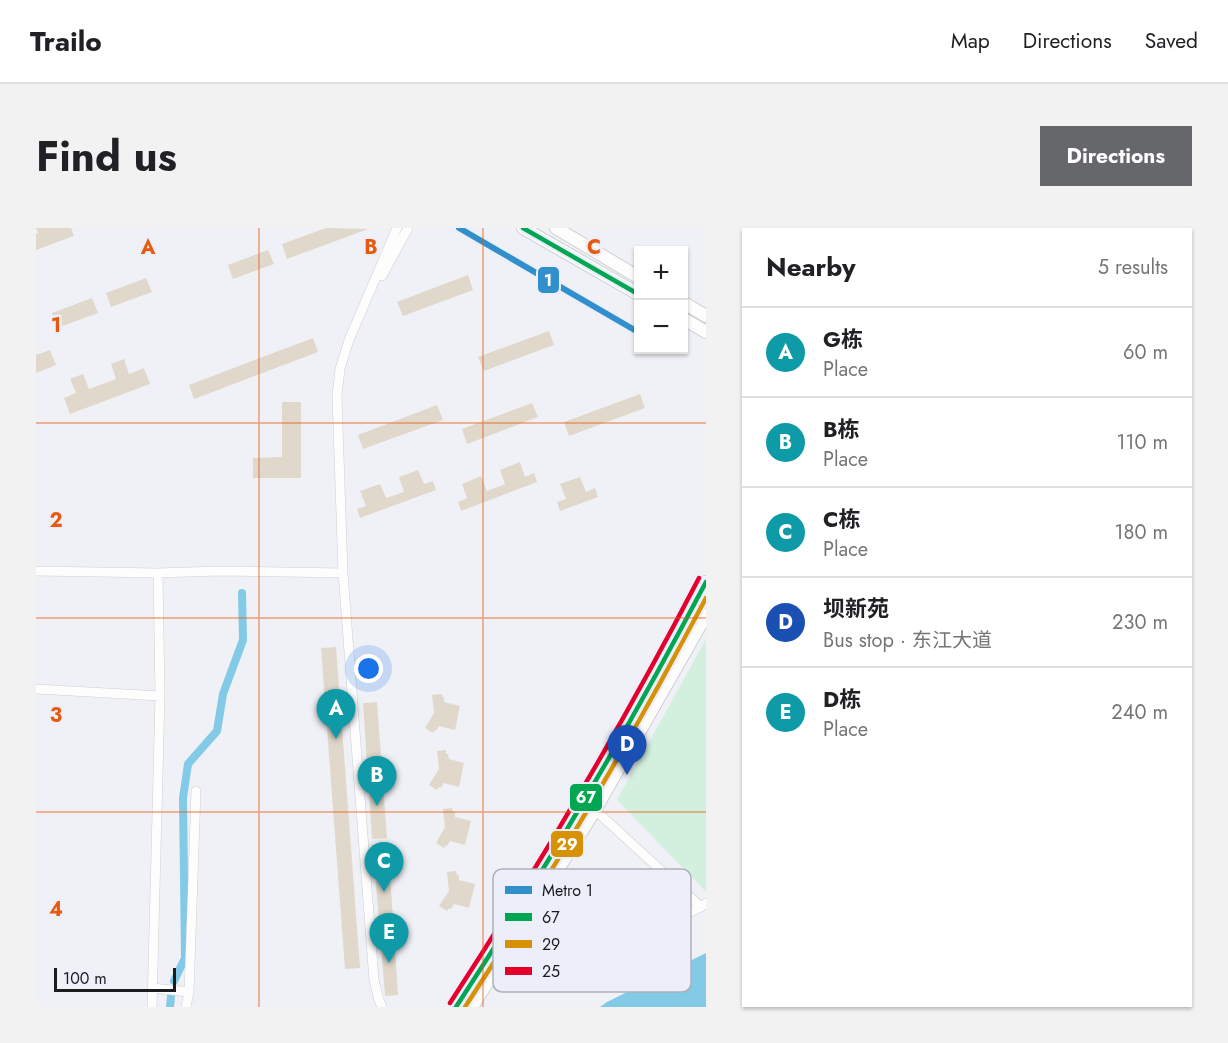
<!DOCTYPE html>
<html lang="en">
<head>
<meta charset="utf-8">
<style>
  body { margin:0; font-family:Jost,"Noto Sans SC",sans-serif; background:#f2f2f2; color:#202124 }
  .controls { position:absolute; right:18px; top:18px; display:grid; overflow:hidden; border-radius:0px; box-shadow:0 2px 4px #0004 }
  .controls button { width:54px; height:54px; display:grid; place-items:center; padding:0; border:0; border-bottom:2px solid #e0e0e0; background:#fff; color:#202124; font:30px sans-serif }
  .scale { position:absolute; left:18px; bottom:15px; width:122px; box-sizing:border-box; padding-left:6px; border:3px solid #1b1c20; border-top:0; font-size:16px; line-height:21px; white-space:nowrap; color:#1b1c20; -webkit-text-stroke:4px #eceffa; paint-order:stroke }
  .you { position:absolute; left:333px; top:441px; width:21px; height:21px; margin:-15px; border:4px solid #fff; border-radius:50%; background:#1a73e8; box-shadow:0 0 0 9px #1a73e833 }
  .badge { display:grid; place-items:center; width:39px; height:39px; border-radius:50%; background:#66676b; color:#fff; font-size:20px; font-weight:700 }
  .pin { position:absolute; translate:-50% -50px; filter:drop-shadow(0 2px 3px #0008) }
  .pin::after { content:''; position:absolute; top:32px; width:21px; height:18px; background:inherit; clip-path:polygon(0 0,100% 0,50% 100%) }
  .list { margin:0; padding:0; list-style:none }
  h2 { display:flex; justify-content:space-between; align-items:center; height:78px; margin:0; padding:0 24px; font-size:26px }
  h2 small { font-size:20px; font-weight:400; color:#757577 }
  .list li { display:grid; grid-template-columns:39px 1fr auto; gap:18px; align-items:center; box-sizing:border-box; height:90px; padding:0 24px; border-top:2px solid #e0e0e0 }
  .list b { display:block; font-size:22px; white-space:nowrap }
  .list p { margin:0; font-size:20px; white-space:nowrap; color:#757577 }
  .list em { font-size:20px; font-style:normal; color:#757577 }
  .map { position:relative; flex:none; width:670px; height:779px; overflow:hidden; border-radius:0px }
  header { display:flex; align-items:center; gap:36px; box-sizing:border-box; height:84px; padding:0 30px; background:#fff; border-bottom:2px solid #e0e0e0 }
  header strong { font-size:28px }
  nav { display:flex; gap:33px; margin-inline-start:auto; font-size:21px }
  .intro { display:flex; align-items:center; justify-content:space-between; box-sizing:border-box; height:144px; padding:0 36px }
  h1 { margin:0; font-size:42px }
  .button { padding:15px 27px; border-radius:0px; background:#66676b; color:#fff; font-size:21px; font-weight:700 }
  main { display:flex; gap:36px; padding:0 36px }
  aside { flex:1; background:#fff; border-radius:0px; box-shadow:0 2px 4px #0004 }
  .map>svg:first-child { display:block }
  .green { fill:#d3f0de }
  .water { fill:#82cae6 }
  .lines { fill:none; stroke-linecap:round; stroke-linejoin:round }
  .canal { stroke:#82cae6; stroke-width:8 }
  .building { fill:#e0d8cb }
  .minor-casing { stroke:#cecfd3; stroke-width:10 }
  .major-casing { stroke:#cecfd3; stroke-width:14 }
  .minor { stroke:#fdfdfe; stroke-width:9 }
  .major { stroke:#fdfdfe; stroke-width:12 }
  .bus-1-casing { stroke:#eceffa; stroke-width:9 }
  .bus-2-casing { stroke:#eceffa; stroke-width:9 }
  .bus-3-casing { stroke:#eceffa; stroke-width:9 }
  .bus-1 { stroke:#00a651; stroke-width:4.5 }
  .bus-2 { stroke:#d69105; stroke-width:4.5 }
  .bus-3 { stroke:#e4002b; stroke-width:4.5 }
  .metro-1-casing { stroke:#eceffa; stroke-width:10 }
  .metro-1 { stroke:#3190cb; stroke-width:6 }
  .grid { fill:none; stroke:#e8590c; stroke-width:1.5; stroke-opacity:0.55 }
  .key { fill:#eceffa; stroke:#adb0b9; stroke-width:1.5 }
  .key-label { font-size:16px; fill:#1b1c20 }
  .grid-label { font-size:20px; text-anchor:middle; font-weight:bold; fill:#e8590c; stroke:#eceffa; stroke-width:5; stroke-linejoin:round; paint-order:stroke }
  .line-badge { stroke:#eceffa; stroke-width:2 }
  .badge-label { font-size:16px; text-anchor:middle; font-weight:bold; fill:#fff }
</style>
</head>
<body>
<header>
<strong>Trailo</strong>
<nav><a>Map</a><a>Directions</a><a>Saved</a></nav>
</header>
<div class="intro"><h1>Find us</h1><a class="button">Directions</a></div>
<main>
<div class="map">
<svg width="670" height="779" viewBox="0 0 670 779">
  <rect width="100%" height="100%" fill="#f0f1f6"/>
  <path class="green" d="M670,411V664L581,572Z"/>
  <path class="water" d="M670,725V779H564L571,774Z"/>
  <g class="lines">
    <path class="canal" d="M138,753L149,730L147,570L152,536L181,503L187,466L207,412L206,365
      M134,779L135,768"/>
  </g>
  <path class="building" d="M0,0H35L38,8L0,22V6L2,5Z
    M290,0L332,1L251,31L246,16Z
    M232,22L238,36L197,51L192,37Z
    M432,47L437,62L367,88L361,74Z
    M110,50L116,64L75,79L70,65Z
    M56,70L62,85L21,100L16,85Z
    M513,103L518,117L448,143L442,129Z
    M277,110L282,124L158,171L153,157Z
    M14,122L20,137L0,145V127Z
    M88,131L93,146L108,140L114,156L34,186L28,170L40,165L34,151L47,146L53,161L80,151L75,136Z
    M604,166L609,180L533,208L528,194Z
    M246,174H265V250H217V230L246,229Z
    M496,175L502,189L431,216L426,201Z
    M401,177L407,192L327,221L322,207Z
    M484,234L489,249L498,245L501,254L425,283L422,274L431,270L426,256L445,248L451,263L469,256L464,242Z
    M382,242L388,256L397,253L400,262L324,290L321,281L330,278L324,263L344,256L350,270L368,264L363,249Z
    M544,249L550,264L559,260L562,269L524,283L521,274L530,271L524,256Z
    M300,419L324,740L309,741L285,420Z
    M406,466V469H408V474L424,478L419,502L403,498L400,503L399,502L397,505L389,500L398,485L396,467Z
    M341,474L351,610L336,611L327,475Z
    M410,522V526H412L413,531L428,535L423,559L408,555L405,560L403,559L401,562L393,557L403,541L401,523Z
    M416,580L417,584H419V589L435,593L429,617L414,613L411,618L410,617L408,620L400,615L409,599L407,581Z
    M353,631L362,767L349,768L338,632Z
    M420,643L421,647H423V652L439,656L433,680L418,676L415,681L413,680L411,683L403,678L413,663L411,644Z"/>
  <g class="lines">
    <defs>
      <path id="minor" d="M346,48L372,0
        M0,343L122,345L183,343L307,345
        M0,461L124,468
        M559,582L665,679
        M457,747L496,741L563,726L665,679L670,675
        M117,760L153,764
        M116,779L124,468L122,345
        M150,779L153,764L160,563
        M346,779L343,772L338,752L307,345L301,168L304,141L313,112L361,0"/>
      <path id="major" d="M487,0L602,66
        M520,0L602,49
        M648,75L670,88
        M648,91L670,104
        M420,779C511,642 594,500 670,354
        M436,779L559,582L670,387"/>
    </defs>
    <use href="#minor" class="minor-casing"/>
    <use href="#major" class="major-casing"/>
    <use href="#minor" class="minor"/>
    <use href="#major" class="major"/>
    <defs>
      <path id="bus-1" d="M487,0L602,66
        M420,779C510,641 593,500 670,354"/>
      <path id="bus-2" d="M429,779C516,646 596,510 670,370"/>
      <path id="bus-3" d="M414,775C504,637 587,496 663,350"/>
    </defs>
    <use href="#bus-1" class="bus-1-casing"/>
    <use href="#bus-2" class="bus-2-casing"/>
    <use href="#bus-3" class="bus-3-casing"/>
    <use href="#bus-1" class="bus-1"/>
    <use href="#bus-2" class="bus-2"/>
    <use href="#bus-3" class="bus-3"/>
    <defs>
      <path id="metro-1" d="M423,0L602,104"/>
    </defs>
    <use href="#metro-1" class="metro-1-casing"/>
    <use href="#metro-1" class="metro-1"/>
  </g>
  <path class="grid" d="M223,0V779M447,0V779M0,195H670M0,390H670M0,584H670"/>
  <rect x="457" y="641" width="198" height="123" rx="9" class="key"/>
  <rect x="469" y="658" width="27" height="8" fill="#3190cb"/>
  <rect x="469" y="685" width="27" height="8" fill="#00a651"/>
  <rect x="469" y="712" width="27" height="8" fill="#d69105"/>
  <rect x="469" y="739" width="27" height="8" fill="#e4002b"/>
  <g class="key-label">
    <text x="506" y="668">Metro 1</text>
    <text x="506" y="695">67</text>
    <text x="506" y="722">29</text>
    <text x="506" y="749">25</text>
  </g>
  <g class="grid-label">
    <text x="112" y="26">A</text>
    <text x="335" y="26">B</text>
    <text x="558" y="26">C</text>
    <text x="20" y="104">1</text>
    <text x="20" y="299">2</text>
    <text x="20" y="494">3</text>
    <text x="20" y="688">4</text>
  </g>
  <g class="line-badge">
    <rect x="501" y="38" width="23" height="28" rx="6" fill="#3190cb"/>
    <rect x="533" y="555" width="34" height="29" rx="6" fill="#00a651"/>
    <rect x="514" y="602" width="34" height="28" rx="6" fill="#d69105"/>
  </g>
  <g class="badge-label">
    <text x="512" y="58">1</text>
    <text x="550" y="575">67</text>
    <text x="531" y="622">29</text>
  </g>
</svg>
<div class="controls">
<button>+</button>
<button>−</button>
</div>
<div class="scale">100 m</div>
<div class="you"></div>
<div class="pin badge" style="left:300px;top:511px;background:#0f9aa8">A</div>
<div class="pin badge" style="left:341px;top:578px;background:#0f9aa8">B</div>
<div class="pin badge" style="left:348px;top:664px;background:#0f9aa8">C</div>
<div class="pin badge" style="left:591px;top:547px;background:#1a4fb4">D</div>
<div class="pin badge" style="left:353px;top:735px;background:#0f9aa8">E</div>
</div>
<aside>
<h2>Nearby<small>5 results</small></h2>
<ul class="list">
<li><span class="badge" style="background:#0f9aa8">A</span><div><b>G栋</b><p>Place</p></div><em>60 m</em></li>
<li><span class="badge" style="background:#0f9aa8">B</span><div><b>B栋</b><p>Place</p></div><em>110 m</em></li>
<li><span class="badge" style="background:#0f9aa8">C</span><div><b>C栋</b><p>Place</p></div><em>180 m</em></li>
<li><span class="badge" style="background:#1a4fb4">D</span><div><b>坝新苑</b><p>Bus stop · 东江大道</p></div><em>230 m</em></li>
<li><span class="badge" style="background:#0f9aa8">E</span><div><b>D栋</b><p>Place</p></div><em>240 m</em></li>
</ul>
</aside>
</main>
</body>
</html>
